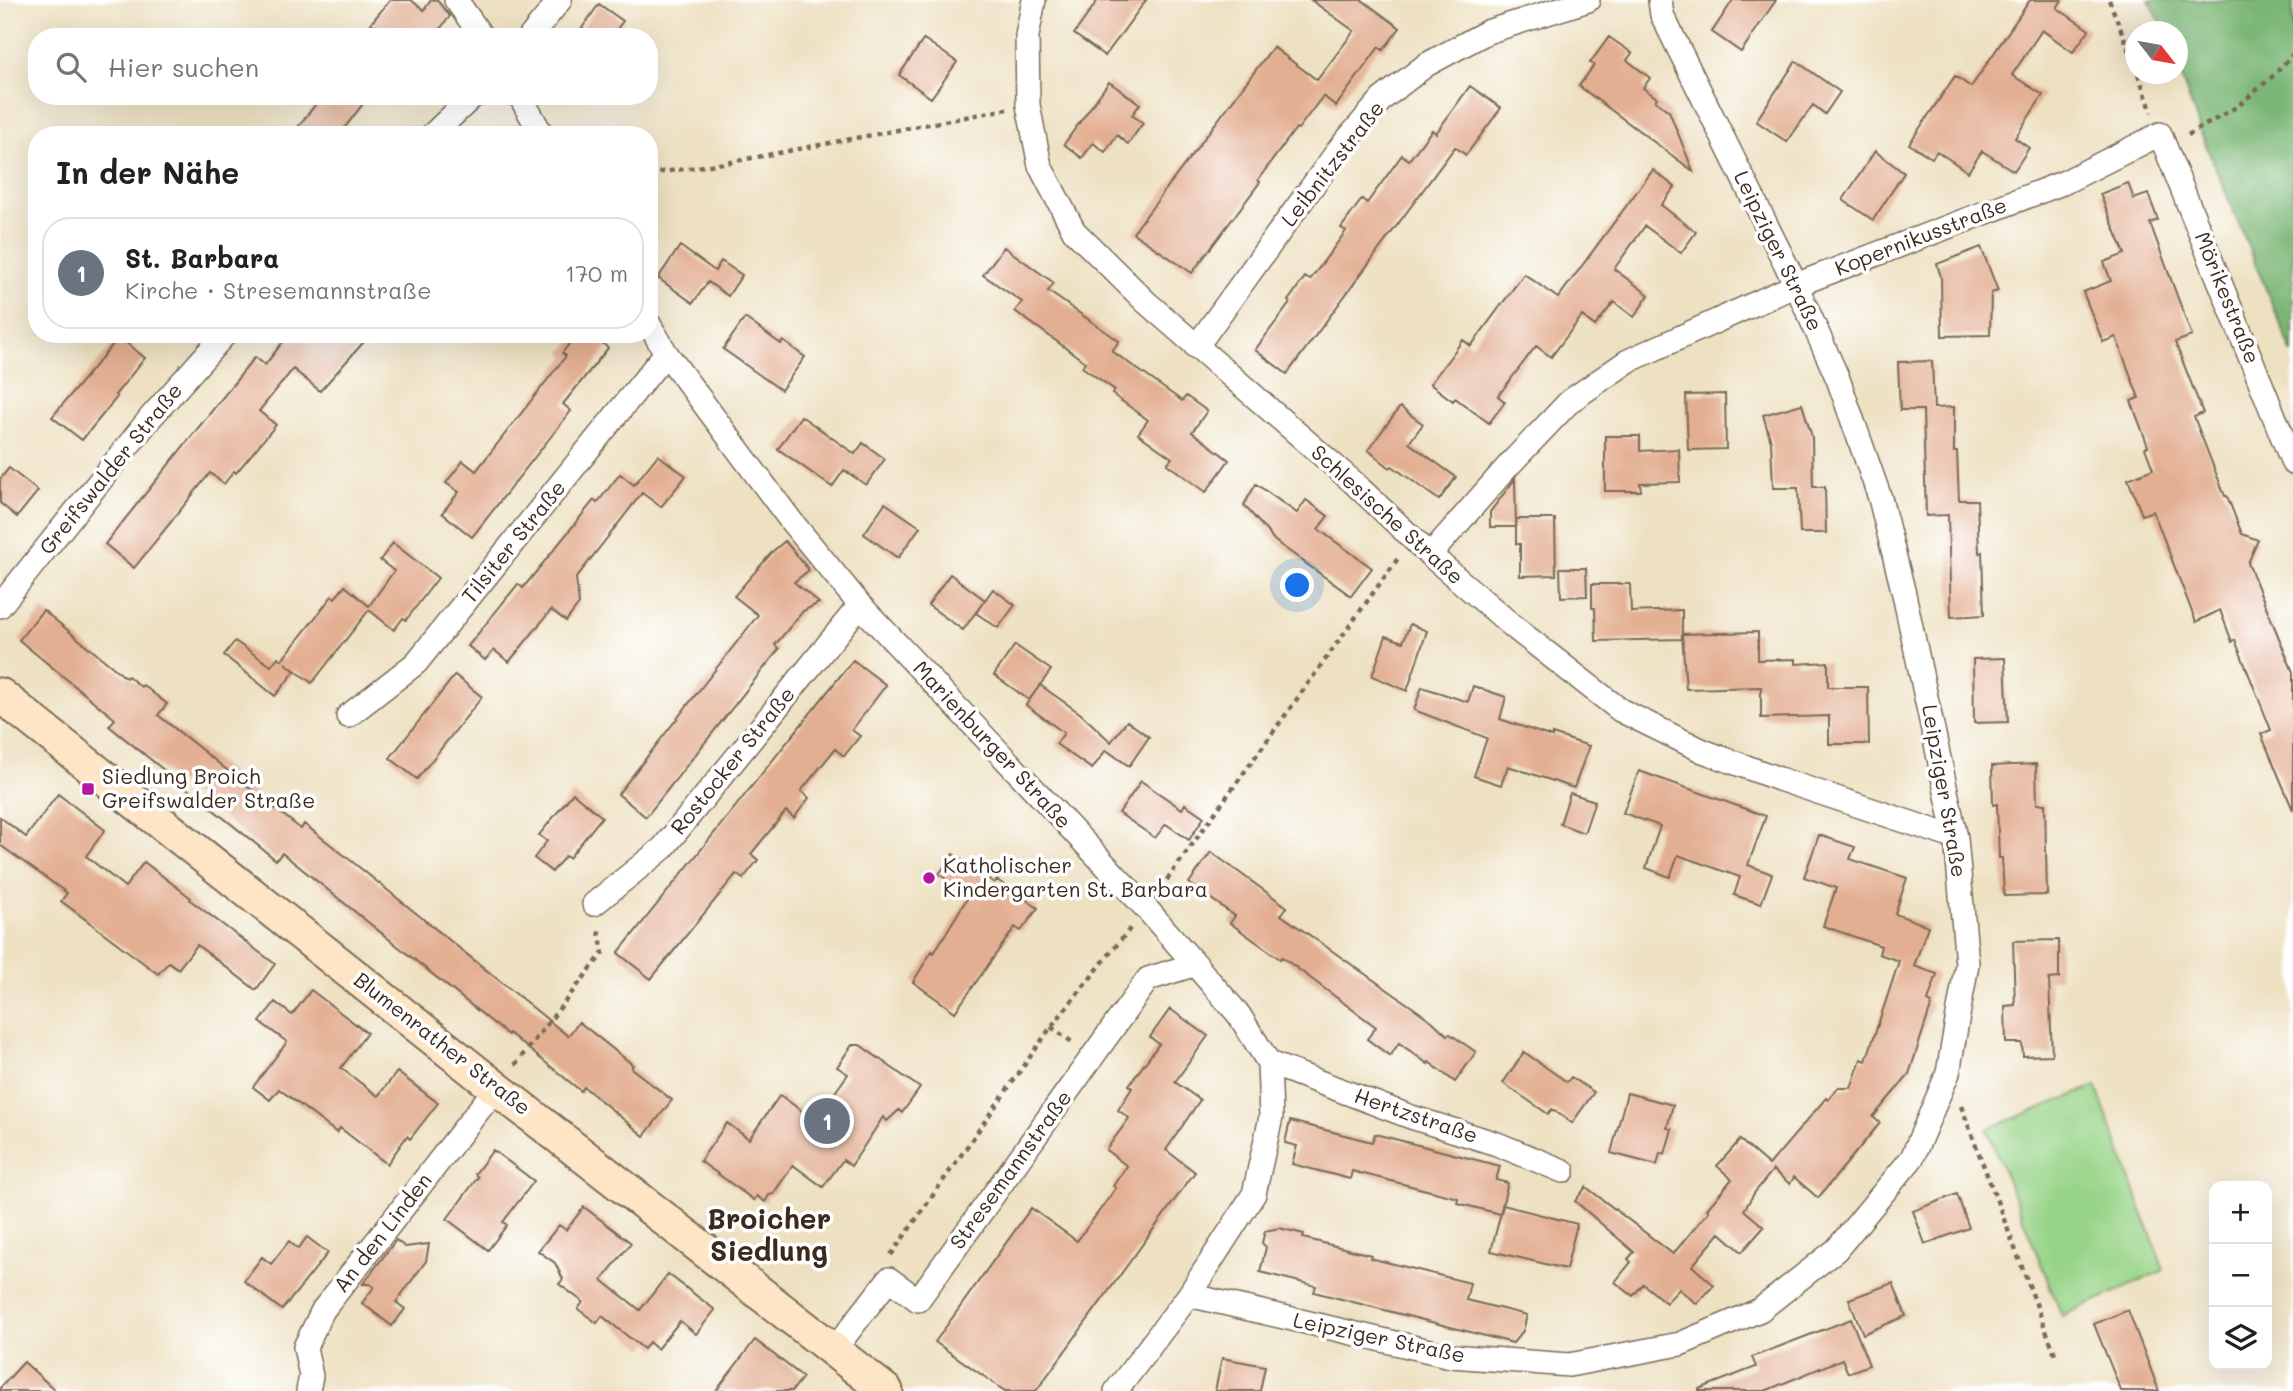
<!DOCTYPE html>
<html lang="de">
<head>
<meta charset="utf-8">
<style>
  body { margin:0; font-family:Mali,sans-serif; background:#f2f2f2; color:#202124 }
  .controls { position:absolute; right:21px; bottom:21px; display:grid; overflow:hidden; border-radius:14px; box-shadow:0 7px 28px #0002 }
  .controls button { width:63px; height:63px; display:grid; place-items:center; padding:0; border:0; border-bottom:2px solid #e0e0e0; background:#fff; color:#202124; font:35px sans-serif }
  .compass { position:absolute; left:2125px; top:21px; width:63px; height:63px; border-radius:50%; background:#fff; box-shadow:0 7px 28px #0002; rotate:121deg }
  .you { position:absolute; left:1298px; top:586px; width:24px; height:24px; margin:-18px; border:5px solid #fff; border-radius:50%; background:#1a73e8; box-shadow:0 0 0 10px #1a73e833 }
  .badge { display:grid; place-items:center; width:46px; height:46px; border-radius:50%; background:#db2777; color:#fff; font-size:23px; font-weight:700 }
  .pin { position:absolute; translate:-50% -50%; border:4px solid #fff; box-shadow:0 2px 7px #0006 }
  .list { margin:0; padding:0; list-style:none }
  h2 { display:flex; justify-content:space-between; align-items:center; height:91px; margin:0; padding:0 28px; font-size:30px }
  h2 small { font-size:23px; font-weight:400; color:#757577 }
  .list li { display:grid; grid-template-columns:46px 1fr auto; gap:21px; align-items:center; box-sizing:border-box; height:112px; margin:0 14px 14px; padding:0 14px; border:2px solid #e0e0e0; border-radius:28px }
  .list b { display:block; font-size:26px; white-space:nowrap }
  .list p { margin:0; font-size:23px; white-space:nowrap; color:#757577 }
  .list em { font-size:23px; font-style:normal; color:#757577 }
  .icon { flex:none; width:38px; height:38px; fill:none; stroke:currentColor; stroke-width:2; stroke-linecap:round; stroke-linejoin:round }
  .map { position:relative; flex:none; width:2293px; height:1391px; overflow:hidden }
  .search { position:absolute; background:#fff; box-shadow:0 7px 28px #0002; left:28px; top:28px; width:630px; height:77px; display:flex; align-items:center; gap:18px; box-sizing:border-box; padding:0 24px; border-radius:28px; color:#757577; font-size:26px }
  .panel { position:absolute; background:#fff; box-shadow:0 7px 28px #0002; left:28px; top:126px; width:630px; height:217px; border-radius:28px }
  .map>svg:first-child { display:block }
  .green { fill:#98d488; stroke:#6a7f53; stroke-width:2 }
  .forest { fill:#7ab674; stroke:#5a7049; stroke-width:2 }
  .building { fill:#e3af92 }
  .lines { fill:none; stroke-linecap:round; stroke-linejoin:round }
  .street-casing { stroke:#7a6a57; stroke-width:26 }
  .secondary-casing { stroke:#7a6a57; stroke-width:37 }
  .path { stroke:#7a6a57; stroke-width:4.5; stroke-dasharray:5 5; stroke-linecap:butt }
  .street { stroke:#fff; stroke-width:23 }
  .secondary { stroke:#fee5c5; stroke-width:33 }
  .poi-dot { fill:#b5179e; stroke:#fff; stroke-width:2.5 }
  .labels { text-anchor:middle; stroke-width:7; stroke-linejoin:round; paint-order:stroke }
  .street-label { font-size:21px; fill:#3b2a1e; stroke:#fff }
  .poi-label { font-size:21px; fill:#3b2a1e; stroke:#fff; text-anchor:start }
  .district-label { font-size:28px; font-weight:bold; fill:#3b2a1e; stroke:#fff }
</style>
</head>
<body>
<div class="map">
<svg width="2293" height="1391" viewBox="0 0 2293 1391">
  <rect width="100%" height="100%" fill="#fff"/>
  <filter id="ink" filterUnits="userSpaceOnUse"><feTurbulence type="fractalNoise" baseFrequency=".0143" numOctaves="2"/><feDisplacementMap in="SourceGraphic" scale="14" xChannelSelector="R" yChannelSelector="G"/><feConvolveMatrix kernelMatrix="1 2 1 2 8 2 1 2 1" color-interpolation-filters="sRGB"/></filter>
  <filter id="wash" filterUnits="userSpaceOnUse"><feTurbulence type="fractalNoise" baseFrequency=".00686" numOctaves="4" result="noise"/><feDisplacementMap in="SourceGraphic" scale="28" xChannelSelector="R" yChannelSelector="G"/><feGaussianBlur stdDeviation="1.57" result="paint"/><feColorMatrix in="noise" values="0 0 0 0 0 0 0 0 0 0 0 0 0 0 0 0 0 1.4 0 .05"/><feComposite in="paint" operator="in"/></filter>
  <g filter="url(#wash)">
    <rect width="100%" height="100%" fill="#eee1c2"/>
    <path class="green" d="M2096,1086L2164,1270L2062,1316L1987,1129Z"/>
    <path class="forest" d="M2149,0H2293V354L2201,133L2178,67V32L2165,31Z"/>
    <g id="blocks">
      <path class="building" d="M390,0H411L424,10L431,0H437L450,16L434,37H388L371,23Z
        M1098,0H1146L1105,56L1074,34Z
        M1311,0H1362L1400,28L1383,50L1379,47L1336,106L1323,96L1298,129L1296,128L1258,180L1260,182L1192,273L1133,233L1273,47L1317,80L1354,31Z
        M1733,0H1776L1741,52L1712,32Z
        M2030,0H2062L2057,8L2089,30L2073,52L2042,30L2012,75L2043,95L2015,138L2029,148L2014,171L1982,151L1968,172L1937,151L1932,158L1909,144L1955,76L1971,87Z
        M599,4L623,21L611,37H593L582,28Z
        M1609,37L1632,53L1627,60L1650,78L1643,88L1657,98L1655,101L1669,111L1693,171L1579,86L1594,65L1590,63Z
        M924,39L957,62L931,98L899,75Z
        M1796,61L1840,92L1825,114L1813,105L1787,142L1756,121Z
        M1109,82L1140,104L1132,115L1143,123L1128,144L1117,135L1105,152L1093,143L1082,158L1064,144Z
        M1470,86L1501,108L1466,155L1455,147L1287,374L1255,350L1290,303L1288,301L1305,277L1310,280L1346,231L1341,228L1362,199L1367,203L1402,155L1409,160L1432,130L1436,133Z
        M322,96H369L339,135H292Z
        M1875,151L1904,173L1873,220L1843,200Z
        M1653,170L1675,187L1661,205L1696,232L1681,253L1645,226L1614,269L1649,295L1634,317L1614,302L1595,326L1582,316L1551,357L1536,346L1498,396L1505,402L1489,423L1455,398L1453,401L1430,384L1463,340L1471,346L1524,274L1558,298Z
        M2128,183L2134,199L2148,194L2158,220L2150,223L2192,336L2175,342L2203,413L2194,417L2225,496H2227L2242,534L2258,540L2248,563L2293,672V810L2261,734L2271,730L2235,640L2232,642L2220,610L2196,622L2153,511L2142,515L2128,479L2153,469L2145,448L2148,446L2131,401L2139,398L2116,337L2103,342L2083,292L2111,281L2104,262L2125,254L2100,194Z
        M680,246L715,271L721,261L742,275L728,296L708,282L693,303L658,278Z
        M1004,247L1054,283L1048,291L1119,341L1112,351L1182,401L1186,396L1207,411L1192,432L1229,460L1206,492L1167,464L1172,458L1138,434L1148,420L1112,394L1115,390L1082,367L1085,362L1015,311L1022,302L983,275Z
        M1981,247L1998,291L1991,293L1990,335L1942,336L1941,277L1937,264Z
        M745,318L781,344L783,341L805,357L781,390L723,349Z
        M289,334H371L320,391L293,369L259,411L276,425L236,473L234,471L224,484L210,473L134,568L105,544L255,357L265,365Z
        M577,334H592L608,348L563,404L571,411L472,537L442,513L459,492L446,483L463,461L476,471L566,356L562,353Z
        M119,337L145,358L115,395L117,397L82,440L52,417Z
        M1932,361L1934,408L1954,407V452H1957L1959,500H1977L1979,553L1982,552L1984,615L1951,617L1948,515L1926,516L1923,410H1900L1898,362Z
        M1725,394L1726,449L1688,450L1686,395Z
        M1802,404L1812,437L1813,487H1825L1826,533H1800L1798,488H1773L1771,442L1763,415Z
        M1400,407L1423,424L1409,443L1456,477L1439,500L1392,466L1390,468L1368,450Z
        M801,416L855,454L863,443L885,459L866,485L844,470L832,487L778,449Z
        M1605,436H1640V451L1679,449L1680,482L1640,483L1641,491H1605Z
        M658,455L686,476L661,507L642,493L576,578L579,604L566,621L551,610L509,662L494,650L485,660L468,646L518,584L523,588L594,500L597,503L620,474L634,485Z
        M9,468L38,491L17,517L0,503V479Z
        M1515,479L1516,527H1490V512Z
        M1256,484L1297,513L1306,500L1328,516L1318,529L1372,568L1351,596L1275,541L1244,505Z
        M885,503L920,527L898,558L864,534Z
        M1516,519H1555L1556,575L1520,576V544H1516Z
        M785,541L809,570L794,582L819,603L803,611L775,645L779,649L646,817L618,794L758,615L734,596L773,551Z
        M393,543L438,578L406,620L403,618L394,630L369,610L312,683L285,663L295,671L275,696L224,655L235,641L271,666L278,657L282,660L332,596L335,598L345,586L369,606L394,571L380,560Z
        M1560,568H1586L1587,596L1561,597Z
        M950,574L985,600L993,589L1015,605L998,628L976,613L984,601L963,630L928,605Z
        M1592,584H1630L1631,612L1682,610V639L1596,641L1595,608H1592Z
        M43,610L126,678L128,676L141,687L143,685L167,704L158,715L301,829L304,824L344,855L568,1036L579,1022L633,1065L631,1068L672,1100L644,1136L584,1087L581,1091L509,1033L508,1035L282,853L276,860L109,726L115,719L19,640Z
        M1410,624L1427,631L1407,691L1372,676L1386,636L1403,642Z
        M1758,632V660L1796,659V664L1828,662V687H1868L1869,744H1829V716L1761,718V687L1686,689L1682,634Z
        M1015,645L1051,670L1029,700L994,675Z
        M2005,658L2008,722L1974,723L1973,659Z
        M853,660L886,685L852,730L860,736L844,756L835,749L801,791L809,798L794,818L786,811L751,854L758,860L743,879L736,874L651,979L618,953Z
        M455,675L482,697L417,779L390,758Z
        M1040,685L1081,714L1111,742L1127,721L1149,737L1129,766L1106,750L1092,769L1056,744L1064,733L1026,705Z
        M1473,686L1506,697L1500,719L1552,737V734L1589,746L1574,788L1508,766L1501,785L1474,776L1487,738L1414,710L1422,687L1468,702Z
        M2036,764L2037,804H2045L2047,895L2004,896L2002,858H1999L1997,804L1993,805L1992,766Z
        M1639,771L1766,816L1748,865L1772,874L1761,904L1734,895L1740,877L1678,855L1670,877L1646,868L1660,826L1623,813Z
        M1141,781L1182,809L1185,804L1204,817L1189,840L1166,824L1155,838L1119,813Z
        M573,793L602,817L569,858L565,856L552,872L534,858L547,841L539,835Z
        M1570,793L1595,801L1584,833L1560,824Z
        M58,794L105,830L86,856L125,887L144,862L191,898L190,900L275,964L256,990L197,945L178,969L169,962L158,974L61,901L67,893L0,845V817L26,837Z
        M1819,835L1855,847L1850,859L1907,878L1895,914L1928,926L1914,966L1937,974L1928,1001L1932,1003L1909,1074L1873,1117L1880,1123L1818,1198L1794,1177L1790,1184L1773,1170L1755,1192L1744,1210L1764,1227L1742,1252L1720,1233L1692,1266L1714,1285L1697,1304L1679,1289L1666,1303L1643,1284L1633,1296L1615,1282L1631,1262L1628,1259L1634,1252L1575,1201L1586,1187L1673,1254L1709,1211L1707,1209L1732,1179L1717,1166L1740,1140L1769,1165L1826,1098L1828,1100L1838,1088H1851L1861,1059L1866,1061L1899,961L1879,954L1881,946L1823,926L1836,888L1804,877Z
        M1211,852L1287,907L1281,915L1432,1021L1447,1035L1450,1034L1476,1052L1455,1082L1429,1062L1428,1064L1399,1043L1390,1056L1367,1039L1376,1027L1282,957L1280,959L1230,923L1235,916L1189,883Z
        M953,854L994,883L997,880L1038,908L1021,931L1015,927L955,1012L913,982L932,951L934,953L969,895L939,874Z
        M2059,940V978L2049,979L2052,1055L2023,1056L2022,1043H2006L2005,1006L2015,1005L2013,941Z
        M311,990L367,1033L341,1068L378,1096L397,1072L438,1103L410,1139L407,1136L387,1164L340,1128L337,1133L279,1089L270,1100L253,1087L287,1042L260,1022L275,1002L292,1015Z
        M1170,1009L1208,1036L1175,1082L1200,1100L1166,1150L1195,1172L1036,1391H1005L935,1342L1031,1208L1077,1241L1116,1188L1113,1186L1127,1166L1106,1150L1129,1118L1118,1110L1132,1088L1129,1085L1159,1044L1150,1037Z
        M852,1045H860L920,1088L902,1113L899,1110L887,1121L883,1117L851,1166L843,1160L823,1187L793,1165L773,1194L769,1195L765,1202L757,1196L754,1200L700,1161L727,1123L749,1139L780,1095L806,1114L815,1102L824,1108L848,1074L837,1067Z
        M1524,1052L1567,1082L1571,1077L1594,1092L1572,1123L1552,1109L1548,1114L1503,1083Z
        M1627,1093L1673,1105L1667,1128L1672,1129L1665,1154L1660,1153L1657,1165L1611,1153Z
        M1290,1121L1372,1142L1375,1134L1500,1166L1496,1180L1508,1183L1500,1214L1457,1203L1458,1198L1352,1171L1350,1179L1292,1164L1297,1146L1285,1143Z
        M493,1150L534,1181L503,1222L507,1225L488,1250L447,1219L478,1177L475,1174Z
        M1957,1194L1969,1228L1925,1244L1913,1211Z
        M1503,1205L1577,1224L1566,1269L1491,1251Z
        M584,1207L631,1243L602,1280L640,1310L668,1274L715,1310L696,1334L680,1321L657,1349L649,1342L644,1349L602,1316L597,1323L578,1309L583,1302L559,1284L563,1279L555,1263L538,1251L559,1225L566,1230Z
        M1279,1228L1304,1234L1303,1238L1371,1255L1370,1258L1470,1283L1466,1300L1527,1315L1523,1331L1513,1343L1314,1292L1316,1286L1260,1272L1266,1247L1262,1243L1265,1231Z
        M307,1237L328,1253L282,1310L244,1281L262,1257L271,1264L289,1241L298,1249Z
        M396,1240L405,1247L429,1244L426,1261L396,1302L405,1309L392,1326L362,1303L374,1287L370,1284H363Z
        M1893,1283L1906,1316L1863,1334L1849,1299Z
        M2128,1310L2159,1391H2121L2094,1324Z
        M1851,1319L1869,1365L1848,1373L1842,1359L1765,1391H1699V1389L1756,1367L1752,1357Z
        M755,1340L803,1377L792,1391H716Z
        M1222,1358L1265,1366L1260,1391H1215Z
        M24,1362L56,1391H0V1388Z"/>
    </g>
  </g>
  <g filter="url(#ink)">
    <use href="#blocks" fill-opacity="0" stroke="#7a6a57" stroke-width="2"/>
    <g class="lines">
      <defs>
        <path id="street" d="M456,0L482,37
          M1034,0L1027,36L1028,105L1040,166L1074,231L1146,302L1353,482L1430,555L1515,628L1620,710L1703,751L1779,779L1956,838
          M530,37L560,0
          M520,96L542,135
          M432,135L473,96
          M649,324L666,353L791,521L860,605L1146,908L1239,1015L1269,1063L1271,1117L1254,1194L1189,1295L1116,1391
          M1196,347L1340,148L1382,99L1426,65L1487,32L1588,0
          M1430,555L1509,465L1570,401L1628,361L1796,285L2065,182L2160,134L2293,463
          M0,606L151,417L225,334
          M348,716L416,663L666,353
          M594,904L663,848L860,605
          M1269,1063L1411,1117L1497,1144L1563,1171
          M1189,1295L1451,1356L1569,1365L1680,1344L1760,1310L1836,1250L1912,1158L1948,1073L1967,964L1956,838L1904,594L1880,498L1838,379L1796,285L1662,15L1660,0
          M834,1350L889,1279L918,1300L1148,979L1196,964
          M308,1391L311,1376L305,1347L323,1310L496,1088"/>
        <path id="secondary" d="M0,695L496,1088L886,1391"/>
      </defs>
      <use href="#street" class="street-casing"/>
      <use href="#secondary" class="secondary-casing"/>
      <path class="path" d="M2109,0L2136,68
        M2138,74L2152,112
        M2188,135L2238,106L2274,75L2293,54
        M649,174L731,162L1007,109
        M1161,888L1399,557
        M1051,1027L1072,1042
        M515,1065L603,953L598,926
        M1961,1106L2055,1354
        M891,1255L1051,1027L1132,926"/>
      <use href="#street" class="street"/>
      <use href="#secondary" class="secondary"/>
    </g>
  </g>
  <g class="poi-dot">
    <rect x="81" y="782" width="14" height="14" rx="3.5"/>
    <circle cx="929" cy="878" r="7"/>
  </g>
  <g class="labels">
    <g class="street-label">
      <text transform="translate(1333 164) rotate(-52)" y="7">Leibnitzstraße</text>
      <text transform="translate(1921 237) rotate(-21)" y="7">Kopernikusstraße</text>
      <text transform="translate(1778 251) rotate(64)" y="7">Leipziger Straße</text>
      <text transform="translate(2227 298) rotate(68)" y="7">Mörikestraße</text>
      <text transform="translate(111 469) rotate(-51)" y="7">Greifswalder Straße</text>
      <text transform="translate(1387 515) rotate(42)" y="7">Schlesische Straße</text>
      <text transform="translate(514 542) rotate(-51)" y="7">Tilsiter Straße</text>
      <text transform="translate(992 745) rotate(47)" y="7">Marienburger Straße</text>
      <text transform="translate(733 761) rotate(-51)" y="7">Rostocker Straße</text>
      <text transform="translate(1944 791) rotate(80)" y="7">Leipziger Straße</text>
      <text transform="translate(442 1044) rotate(38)" y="7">Blumenrather Straße</text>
      <text transform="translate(1416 1116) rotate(19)" y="7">Hertzstraße</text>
      <text transform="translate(1011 1170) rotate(-54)" y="7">Stresemannstraße</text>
      <text transform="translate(383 1233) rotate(-52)" y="7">An den Linden</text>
      <text transform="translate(1379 1338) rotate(12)" y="7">Leipziger Straße</text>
    </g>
    <g class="poi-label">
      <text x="102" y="784">Siedlung Broich<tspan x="102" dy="24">Greifswalder Straße</tspan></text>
      <text x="943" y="873">Katholischer<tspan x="943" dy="24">Kindergarten St. Barbara</tspan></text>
    </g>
    <g class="district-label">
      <text x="769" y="1229">Broicher<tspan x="769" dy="32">Siedlung</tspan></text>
    </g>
  </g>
</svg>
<div class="controls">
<button>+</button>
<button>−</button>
<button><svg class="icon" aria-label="layers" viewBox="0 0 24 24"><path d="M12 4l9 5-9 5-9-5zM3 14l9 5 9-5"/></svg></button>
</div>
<svg class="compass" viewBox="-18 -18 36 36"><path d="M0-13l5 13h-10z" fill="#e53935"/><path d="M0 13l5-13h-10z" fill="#757577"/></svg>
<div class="you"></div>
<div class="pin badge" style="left:827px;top:1121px;background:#6b7280">1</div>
<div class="search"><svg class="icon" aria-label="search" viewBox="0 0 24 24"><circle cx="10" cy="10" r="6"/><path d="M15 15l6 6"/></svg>Hier suchen</div>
<section class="panel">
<h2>In der Nähe<small></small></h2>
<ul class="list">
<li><span class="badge" style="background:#6b7280">1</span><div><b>St. Barbara</b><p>Kirche · Stresemannstraße</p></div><em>170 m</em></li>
</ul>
</section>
</div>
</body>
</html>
